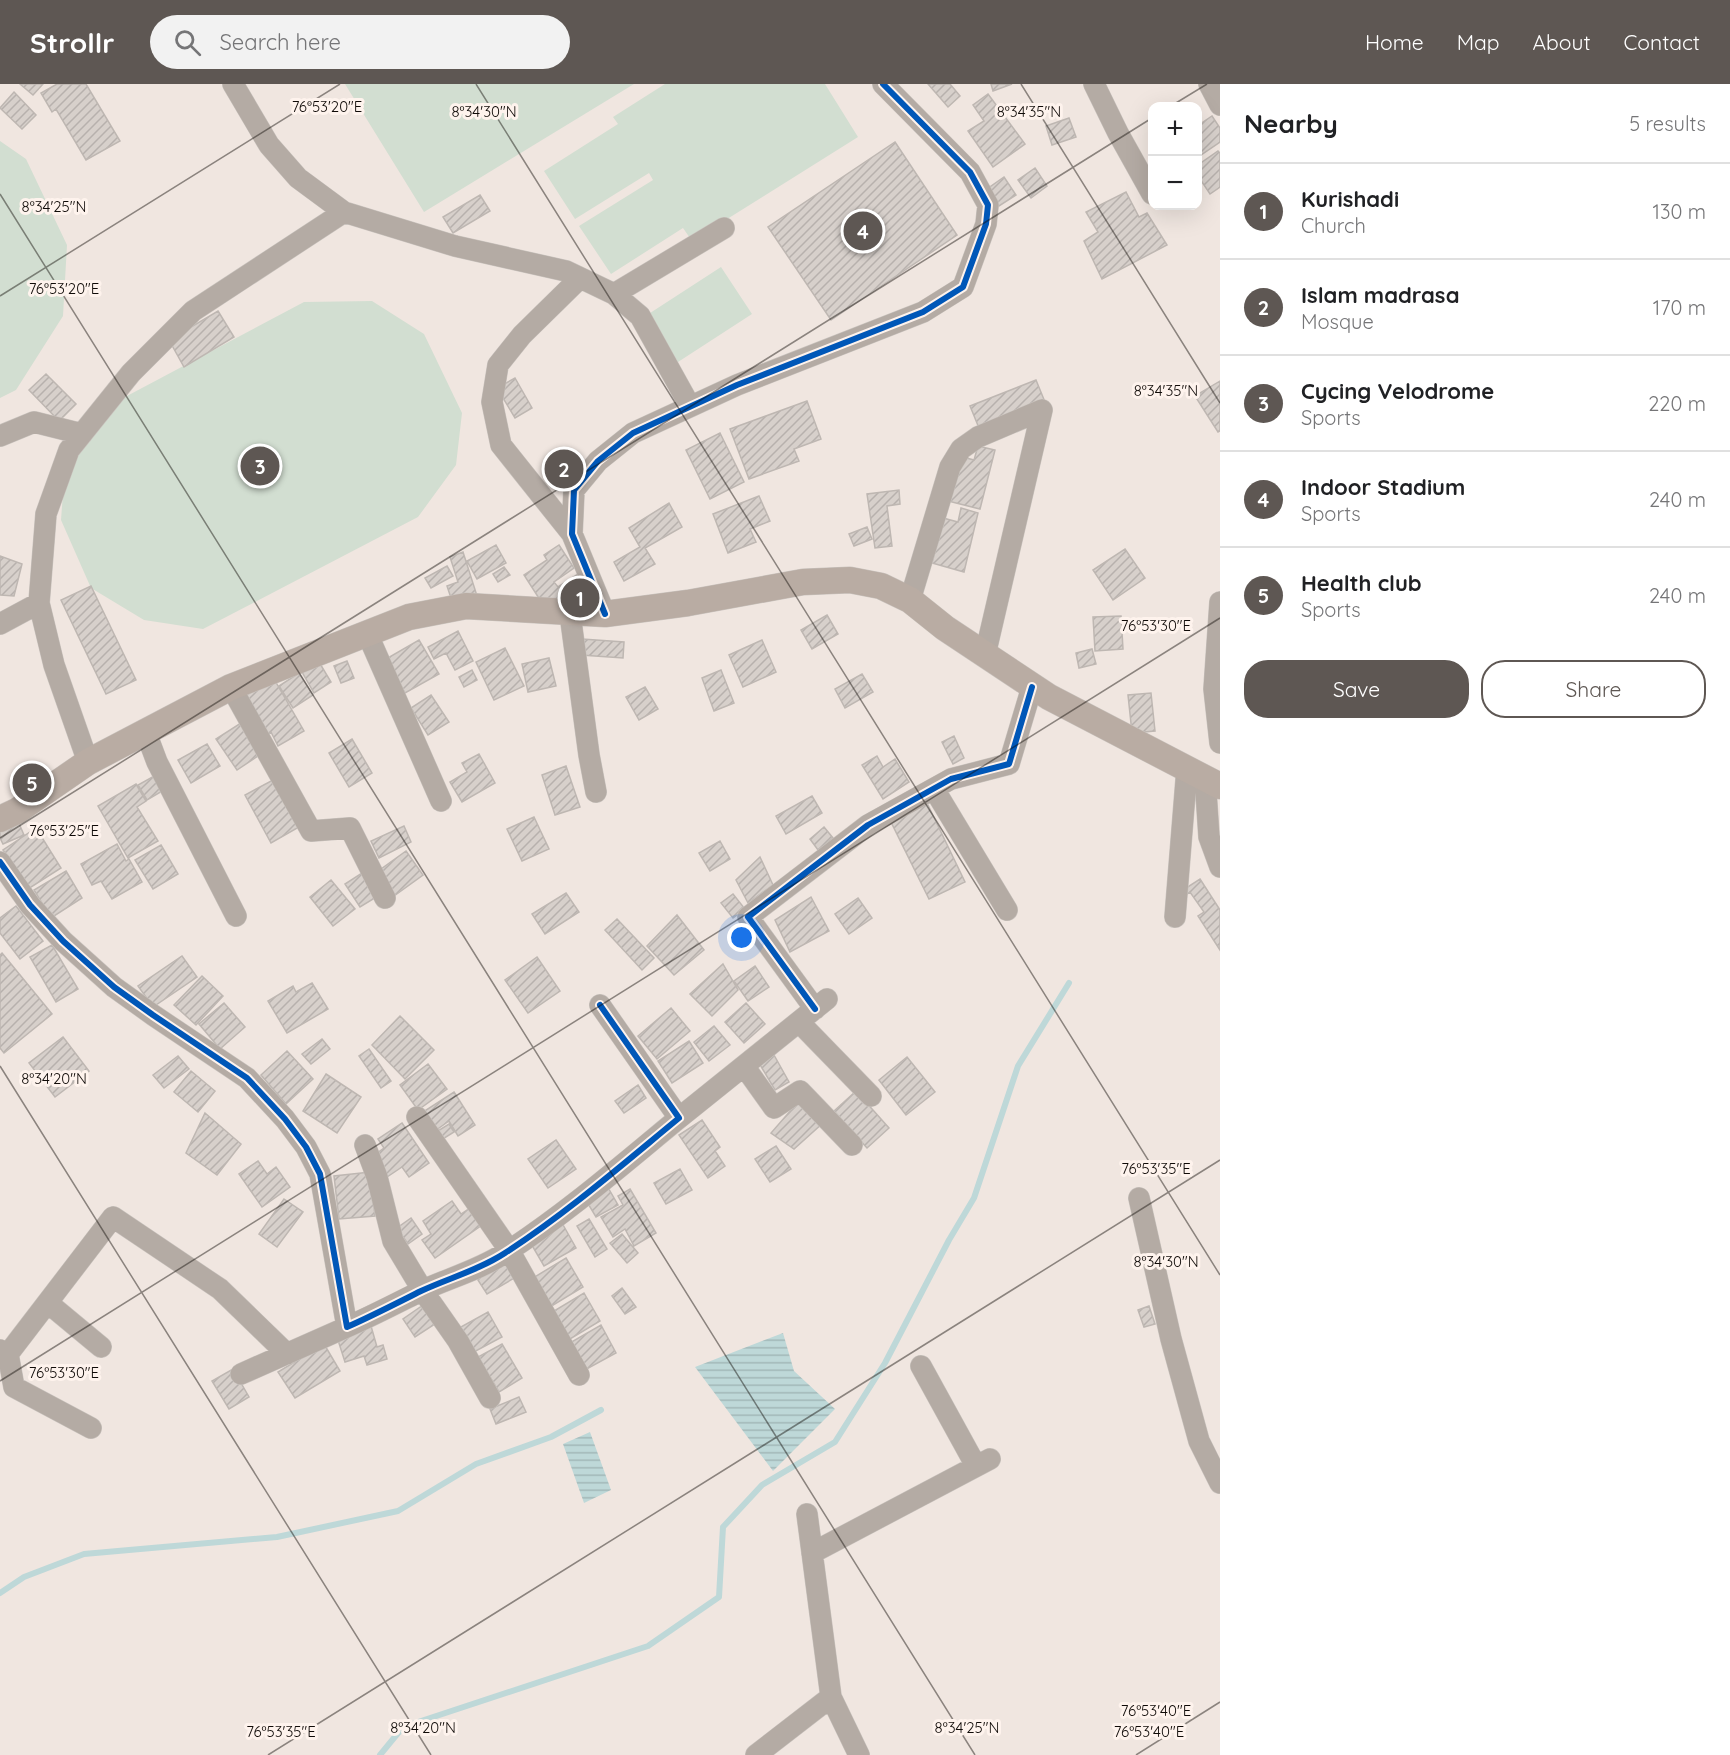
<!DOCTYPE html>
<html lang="en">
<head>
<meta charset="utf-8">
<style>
  body { margin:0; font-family:Quicksand,sans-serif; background:#f2f2f2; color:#202124 }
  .controls { position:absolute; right:18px; top:18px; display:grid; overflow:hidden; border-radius:12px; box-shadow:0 6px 24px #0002 }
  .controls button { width:54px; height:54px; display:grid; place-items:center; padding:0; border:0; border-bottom:2px solid #e0e0e0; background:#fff; color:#202124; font:30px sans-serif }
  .you { position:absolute; left:742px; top:854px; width:21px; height:21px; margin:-15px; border:4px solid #fff; border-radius:50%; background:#1a73e8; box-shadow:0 0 0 9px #1a73e833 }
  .badge { display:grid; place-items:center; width:39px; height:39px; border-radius:50%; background:#5e5753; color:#fff; font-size:20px; font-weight:700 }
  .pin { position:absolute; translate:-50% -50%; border:3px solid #fff; box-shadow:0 2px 6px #0006 }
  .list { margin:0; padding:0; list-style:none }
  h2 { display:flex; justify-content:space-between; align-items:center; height:78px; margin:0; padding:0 24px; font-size:26px }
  h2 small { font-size:20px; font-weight:400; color:#757577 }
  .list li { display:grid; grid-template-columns:39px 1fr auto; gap:18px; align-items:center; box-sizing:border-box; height:96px; padding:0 24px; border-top:2px solid #e0e0e0 }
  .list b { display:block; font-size:22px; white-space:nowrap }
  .list p { margin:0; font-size:20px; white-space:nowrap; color:#757577 }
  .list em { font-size:20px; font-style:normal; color:#757577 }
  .actions { display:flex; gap:12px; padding:18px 24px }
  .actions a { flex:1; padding:14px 0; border:2px solid #5e5753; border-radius:24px; text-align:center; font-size:21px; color:#5e5753 }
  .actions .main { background:#5e5753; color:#fff }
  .icon { flex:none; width:33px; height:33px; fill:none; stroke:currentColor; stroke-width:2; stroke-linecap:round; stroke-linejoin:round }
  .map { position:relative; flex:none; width:1220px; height:1671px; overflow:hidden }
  header { display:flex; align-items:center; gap:36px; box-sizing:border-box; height:84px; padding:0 30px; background:#5e5753; color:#fff }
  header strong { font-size:28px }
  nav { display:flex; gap:33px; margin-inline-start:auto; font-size:21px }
  .search { width:420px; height:54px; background:#f2f2f2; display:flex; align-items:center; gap:15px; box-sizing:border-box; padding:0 21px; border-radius:33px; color:#757577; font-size:22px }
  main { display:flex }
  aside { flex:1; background:#fff }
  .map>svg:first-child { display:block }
  .garden { fill:#d2ded1 }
  .water { fill:url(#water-rules) }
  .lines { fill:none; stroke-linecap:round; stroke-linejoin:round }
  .stream { stroke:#bed8d8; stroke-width:6 }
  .building { fill:url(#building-hatch); stroke:#beb7b2; stroke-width:1.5 }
  .minor-casing { stroke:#cac4bf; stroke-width:22 }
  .major-casing { stroke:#cac4bf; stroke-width:27 }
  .minor { stroke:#b4aba4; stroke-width:21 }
  .major { stroke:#b9aca3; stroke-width:26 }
  .cycleway-casing { stroke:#fef3ed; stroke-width:10 }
  .cycleway { stroke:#0057b8; stroke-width:6 }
  .ticks { fill:none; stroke:#0f0a07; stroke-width:1.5; stroke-opacity:0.45 }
  .ticks-label { font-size:15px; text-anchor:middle; fill:#0f0a07; stroke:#fef3ed; stroke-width:6; stroke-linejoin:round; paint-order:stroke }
</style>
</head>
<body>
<header>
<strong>Strollr</strong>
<div class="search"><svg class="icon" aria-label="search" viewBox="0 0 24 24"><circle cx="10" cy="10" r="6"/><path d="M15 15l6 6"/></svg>Search here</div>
<nav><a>Home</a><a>Map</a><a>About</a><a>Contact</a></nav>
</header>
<main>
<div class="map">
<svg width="1220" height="1671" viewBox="0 0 1220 1671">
  <defs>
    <pattern id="water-rules" width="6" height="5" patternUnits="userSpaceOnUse" patternTransform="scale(1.5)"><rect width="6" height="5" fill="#bed8d8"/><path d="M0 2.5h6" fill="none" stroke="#a2b8b8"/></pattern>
    <pattern id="building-hatch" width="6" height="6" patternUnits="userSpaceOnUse" patternTransform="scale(1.5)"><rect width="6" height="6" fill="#d7d0cb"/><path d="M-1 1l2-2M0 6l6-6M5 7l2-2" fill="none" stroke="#b7b1ad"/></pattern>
  </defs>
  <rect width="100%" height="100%" fill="#f0e6e0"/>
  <path class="garden" d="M345,0H634L424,128Z
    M665,0H825L858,53L692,157L683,144L611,190L579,142L653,96L649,89L575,135L544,87L618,40L613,33Z
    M0,57L26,75L67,161L63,232L16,306L0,314Z
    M721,183L752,230L678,278L647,231Z
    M372,217L424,250L462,329L456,381L418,433L203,545L144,536L91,504L61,436L65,382L93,330L304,218Z"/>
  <path class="water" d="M783,1249L794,1287L835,1325L773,1387L695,1283Z
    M590,1348L611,1406L584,1419L563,1360Z"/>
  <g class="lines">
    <path class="stream" d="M0,1509L24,1493L84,1470L277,1453L398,1427L476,1380L551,1353L601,1326
      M380,1671L403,1643L648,1562L719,1513L723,1443L762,1401L835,1358L885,1279L949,1156L974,1114L1018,982L1069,899"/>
  </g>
  <path class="building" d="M20,0H43L33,11Z
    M57,0H86L120,57L86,76L56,25L52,28L41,9Z
    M928,0H950L960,12L948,23Z
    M991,0H1012L993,7Z
    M14,8L36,31L22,45L0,24Z
    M988,10L1025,60L993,83L968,47L984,37L973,21Z
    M1212,32L1220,44V58L1198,73V36L1200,40Z
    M1069,34L1076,53L1052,61L1046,42Z
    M895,58L957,151L831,236L768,143Z
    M1218,67L1220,69V103L1210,110L1198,92V81Z
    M1035,84L1047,102L1031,114L1018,96Z
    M1004,93L1016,111L999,122L987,105Z
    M1126,108L1139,133L1147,129L1167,161L1102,195L1084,157L1098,148L1086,128Z
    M480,111L490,127L453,149L443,133Z
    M218,227L234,253L184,283L169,256Z
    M46,290L76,320L59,337L29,306Z
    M515,294L532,324L515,334L497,304Z
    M1036,296L1045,318L979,344L970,322Z
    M1220,297V347L1218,348L1195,312Z
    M807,317L821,355L794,365L799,377L749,395L730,345Z
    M720,349L744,398L710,415L686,366Z
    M978,362L995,366L980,425L948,417L959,372L974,376Z
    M899,406L900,420L887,422L892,462L875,464L867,410Z
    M759,412L770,437L750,445L756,458L728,469L713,430Z
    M669,419L682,443L645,464L655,480L624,497L614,478L640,463L629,444Z
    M961,424L978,429L964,488L932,479L943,434L958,438Z
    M867,443L872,455L854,462L849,450Z
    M496,461L506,479L477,495L467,477Z
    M559,461L574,484L554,498L558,503L578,490L584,499L564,513L569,520L542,519L524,491L547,476L544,471Z
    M1125,465L1145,494L1113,516L1093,486Z
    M463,468L478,515L454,523L447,502L458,498L450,473Z
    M0,472L22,480L14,512L0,511Z
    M447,482L453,492L431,504L425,494Z
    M504,483L510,491L498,498L493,490Z
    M91,502L136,596L106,610L61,516Z
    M827,531L838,550L812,565L801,546Z
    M1121,532L1123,565L1095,567L1093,533Z
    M458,547L473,577L455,586L446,569L434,575L428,563Z
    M582,555L624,558L623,574L581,571Z
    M419,556L439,590L405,609L386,575Z
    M762,556L776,588L743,603L729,571Z
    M505,564L524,602L494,616L476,578Z
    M1092,565L1096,580L1079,584L1076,569Z
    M549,574L556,602L528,608L522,580Z
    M347,577L354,594L341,599L334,582Z
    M319,578L331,598L314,609L302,588Z
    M472,586L477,596L464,603L459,593Z
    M721,586L734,619L714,627L702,594Z
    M299,589L313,611L293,624L279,602Z
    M862,590L873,608L845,624L835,605Z
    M274,595L304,647L278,662L271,648L263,652L241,614Z
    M645,603L658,625L639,636L626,613Z
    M1151,609L1155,647L1132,649L1128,611Z
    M431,611L449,638L428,651L411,624Z
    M244,637L264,668L237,686L216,655Z
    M954,652L964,674L953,680L942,658Z
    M352,655L372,689L349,703L329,669Z
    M207,660L220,682L191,699L178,676Z
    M479,670L495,699L462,718L450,698L467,688L462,679Z
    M877,672L883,683L895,675L909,698L883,715L862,681Z
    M566,682L580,723L555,731L542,691Z
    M156,691L164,706L147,716L138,701Z
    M273,696L299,743L271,759L245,711Z
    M136,700L146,717L137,723L158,757L128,774L98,722Z
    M812,712L822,729L786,750L776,732Z
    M927,719L965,798L929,815L890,736Z
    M534,733L549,765L522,777L507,745Z
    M18,737L24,751L3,760L0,754V745Z
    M404,742L411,758L379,774L371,757Z
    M824,743L833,754L818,766L810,755Z
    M36,744L61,784L28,805L3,766Z
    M720,757L730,775L710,787L699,769Z
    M117,760L126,777L129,775L142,798L112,815L101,797L92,801L81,780Z
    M161,761L178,790L153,805L135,776Z
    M406,767L423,791L394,812L377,788Z
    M760,773L773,801L748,819L736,796Z
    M66,787L82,814L51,834L34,806Z
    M362,789L378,812L360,823L345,800Z
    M1200,795L1220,826V866L1198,832L1204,828L1190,808L1186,811L1183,806Z
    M331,796L355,825L333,842L310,813Z
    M566,809L579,828L545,850L532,830Z
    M733,810L745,825L733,834L721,819Z
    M811,813L829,847L790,868L775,836Z
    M858,814L872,834L849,850L835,830Z
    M16,822L43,857L20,875L0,849V834Z
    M677,831L704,866L674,891L647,862Z
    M617,835L654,874L642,886L605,846Z
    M52,861L78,905L56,918L30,873Z
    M2,869L52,930L4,969L0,964V871Z
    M182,872L197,893L153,923L138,902Z
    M537,873L560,907L528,929L505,896Z
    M723,880L738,906L712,932L690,910Z
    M755,882L769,903L748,917L734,897Z
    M202,892L223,912L196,941L174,921Z
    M312,899L328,925L287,949L268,917L293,902L296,908Z
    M224,919L245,943L220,965L199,940Z
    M746,919L765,940L744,959L725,938Z
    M671,924L690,947L657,975L638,952Z
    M400,932L434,966L405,995L372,961Z
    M714,942L730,961L709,977L694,958Z
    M63,953L89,987L55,1013L29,979Z
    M322,955L330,965L311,980L302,970Z
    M689,957L703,979L672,999L658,977Z
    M369,965L391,997L381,1004L359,972Z
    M287,967L313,995L286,1020L261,991Z
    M774,971L789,998L775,1006L759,979Z
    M178,972L189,985L164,1004L153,991Z
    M907,973L935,1008L906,1031L879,996Z
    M428,980L447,1005L418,1026L400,1001Z
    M191,987L215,1007L198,1028L174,1008Z
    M326,990L361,1013L337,1049L303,1027Z
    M638,1001L646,1014L624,1029L615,1017Z
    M856,1007L889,1044L867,1064L834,1027Z
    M454,1008L475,1041L458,1052L449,1037L432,1049L420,1030Z
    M798,1018L824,1038L794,1065L771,1049Z
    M205,1029L241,1060L217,1091L186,1069Z
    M702,1036L720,1063L715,1067L725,1082L708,1094L679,1051Z
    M402,1039L429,1079L409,1093L402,1083L387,1093L373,1072L384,1064L378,1055Z
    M449,1040L454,1048L438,1058L433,1050Z
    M556,1056L576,1085L548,1104L528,1075Z
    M776,1062L791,1085L770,1098L755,1075Z
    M258,1077L267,1090L276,1083L290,1103L262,1123L239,1090Z
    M680,1085L692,1106L666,1120L654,1099Z
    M370,1088L375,1132L339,1135L334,1092Z
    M606,1100L618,1121L596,1133L584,1113Z
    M630,1105L656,1149L634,1162L625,1145L613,1153L601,1133L623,1121L618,1112Z
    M284,1115L303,1128L277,1163L259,1150Z
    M452,1117L461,1130L470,1124L482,1141L435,1174L422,1156L431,1150L423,1137Z
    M411,1134L422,1150L408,1160L397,1144Z
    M589,1135L607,1165L595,1173L577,1142Z
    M562,1139L576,1164L544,1182L530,1158Z
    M622,1150L638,1169L627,1179L610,1159Z
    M566,1174L583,1203L550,1223L533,1194Z
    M505,1176L516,1193L487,1210L476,1193Z
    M622,1204L636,1223L625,1230L612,1212Z
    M584,1209L600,1237L570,1255L554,1227Z
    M426,1219L438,1238L415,1253L403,1235Z
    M1149,1222L1155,1240L1144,1243L1138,1226Z
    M488,1228L502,1253L472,1269L459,1244Z
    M601,1241L616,1269L583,1287L568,1260Z
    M371,1242L377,1263L383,1261L387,1275L367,1281L364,1272L345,1278L337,1253Z
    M324,1260L340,1287L295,1314L278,1288Z
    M502,1260L522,1294L499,1308L478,1273Z
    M233,1285L249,1313L229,1325L212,1297Z
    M519,1313L526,1328L496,1340L490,1325Z"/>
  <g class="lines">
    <defs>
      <path id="minor" d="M233,0L269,61L298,94L344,128L455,162L566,187L614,210L640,232L690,322
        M1094,0L1118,49L1152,110
        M1209,0L1220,21
        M614,210L724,144
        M0,352L34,338L82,350
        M572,450L501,361L492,318L498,281L522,251L580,194
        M910,516L950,383L961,365L978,353L1042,326
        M1220,518L1214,605L1220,659
        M570,530L589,671L596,708
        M605,530L572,450L574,406L598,377L633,349L737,301L923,228L963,203L986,140L988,121L970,88L883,0
        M0,540L39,519
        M367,549L441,717
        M985,571L1042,326
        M231,603L311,747L350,744L385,814
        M145,646L157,678L236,832
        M88,678L54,581L39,519L46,430L69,366L131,289L193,227L344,128
        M1205,693L1209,753L1220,783
        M934,705L1007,826
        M0,778L30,821L63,857L114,903L153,931L247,994L285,1035L306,1063L320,1090L347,1243C372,1232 397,1219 421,1207C449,1194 479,1186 505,1169C567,1129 623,1080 679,1034L600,921
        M1175,833L1187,684
        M815,925L748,833L868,741L951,695L1009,680L1032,603
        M799,938L871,1012
        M744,982L774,1024L800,1007L852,1061
        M417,1033L509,1166L579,1291
        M679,1034L827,915
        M365,1061L377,1093L393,1157L423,1207L458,1257L490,1314
        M1139,1114L1171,1255L1199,1357L1220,1399
        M48,1219L101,1263
        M0,1266L8,1270L113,1133L220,1205L287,1270
        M8,1270L14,1303L91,1344
        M921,1282L976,1382
        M241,1290L347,1243
        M807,1430L831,1613L859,1671
        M812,1469L990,1375
        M756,1671L831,1613"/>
      <path id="major" d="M0,735L17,727L88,678L231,603L409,533L466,522L605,530L688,519L803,498L850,496L881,502L910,516L945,544L1049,613L1220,702"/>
    </defs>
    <use href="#minor" class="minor-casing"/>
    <use href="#major" class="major-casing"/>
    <use href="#minor" class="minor"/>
    <use href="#major" class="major"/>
    <defs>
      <path id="cycleway" d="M605,530L572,450L574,406L598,377L633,349L737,301L923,228L963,203L986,140L988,121L970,88L883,0
        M0,778L30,821L63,857L114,903L153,931L247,994L285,1035L306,1063L320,1090L347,1243C372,1232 397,1219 421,1207C449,1194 479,1186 505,1169C567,1129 623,1080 679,1034L600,921
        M815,925L748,833L868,741L951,695L1009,680L1032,603"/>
    </defs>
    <use href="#cycleway" class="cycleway-casing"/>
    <use href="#cycleway" class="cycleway"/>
  </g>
  <path class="ticks" d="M476,0L1220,1191M1021,0L1220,319M1171,22L1207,0M0,110L975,1671M0,212L340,0M0,754L1152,34M0,982L431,1671M0,1297L1220,534M268,1671L1220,1076M1136,1671L1220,1618"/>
  <g class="ticks-label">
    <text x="327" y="28">76°53'20"E</text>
    <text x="484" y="33">8°34'30"N</text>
    <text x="1029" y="33">8°34'35"N</text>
    <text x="54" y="128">8°34'25"N</text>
    <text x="64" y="210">76°53'20"E</text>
    <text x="1166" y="312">8°34'35"N</text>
    <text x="1156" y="547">76°53'30"E</text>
    <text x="64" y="752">76°53'25"E</text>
    <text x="54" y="1000">8°34'20"N</text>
    <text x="1156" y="1090">76°53'35"E</text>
    <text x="1166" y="1183">8°34'30"N</text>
    <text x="64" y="1294">76°53'30"E</text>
    <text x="1156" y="1632">76°53'40"E</text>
    <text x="423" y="1649">8°34'20"N</text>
    <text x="967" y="1649">8°34'25"N</text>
    <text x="281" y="1653">76°53'35"E</text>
    <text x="1149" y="1653">76°53'40"E</text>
  </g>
</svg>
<div class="controls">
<button>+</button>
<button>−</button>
</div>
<div class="you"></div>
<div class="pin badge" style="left:580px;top:514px">1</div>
<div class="pin badge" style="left:564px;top:385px">2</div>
<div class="pin badge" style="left:260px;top:382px">3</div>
<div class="pin badge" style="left:863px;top:147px">4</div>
<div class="pin badge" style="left:32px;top:699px">5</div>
</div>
<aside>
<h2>Nearby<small>5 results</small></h2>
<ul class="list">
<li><span class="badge">1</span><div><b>Kurishadi</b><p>Church</p></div><em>130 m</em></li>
<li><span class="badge">2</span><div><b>Islam madrasa</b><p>Mosque</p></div><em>170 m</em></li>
<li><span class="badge">3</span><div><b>Cycing Velodrome</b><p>Sports</p></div><em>220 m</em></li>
<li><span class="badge">4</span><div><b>Indoor Stadium</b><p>Sports</p></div><em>240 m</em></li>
<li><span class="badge">5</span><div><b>Health club</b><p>Sports</p></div><em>240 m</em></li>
</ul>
<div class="actions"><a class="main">Save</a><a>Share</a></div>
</aside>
</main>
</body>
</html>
